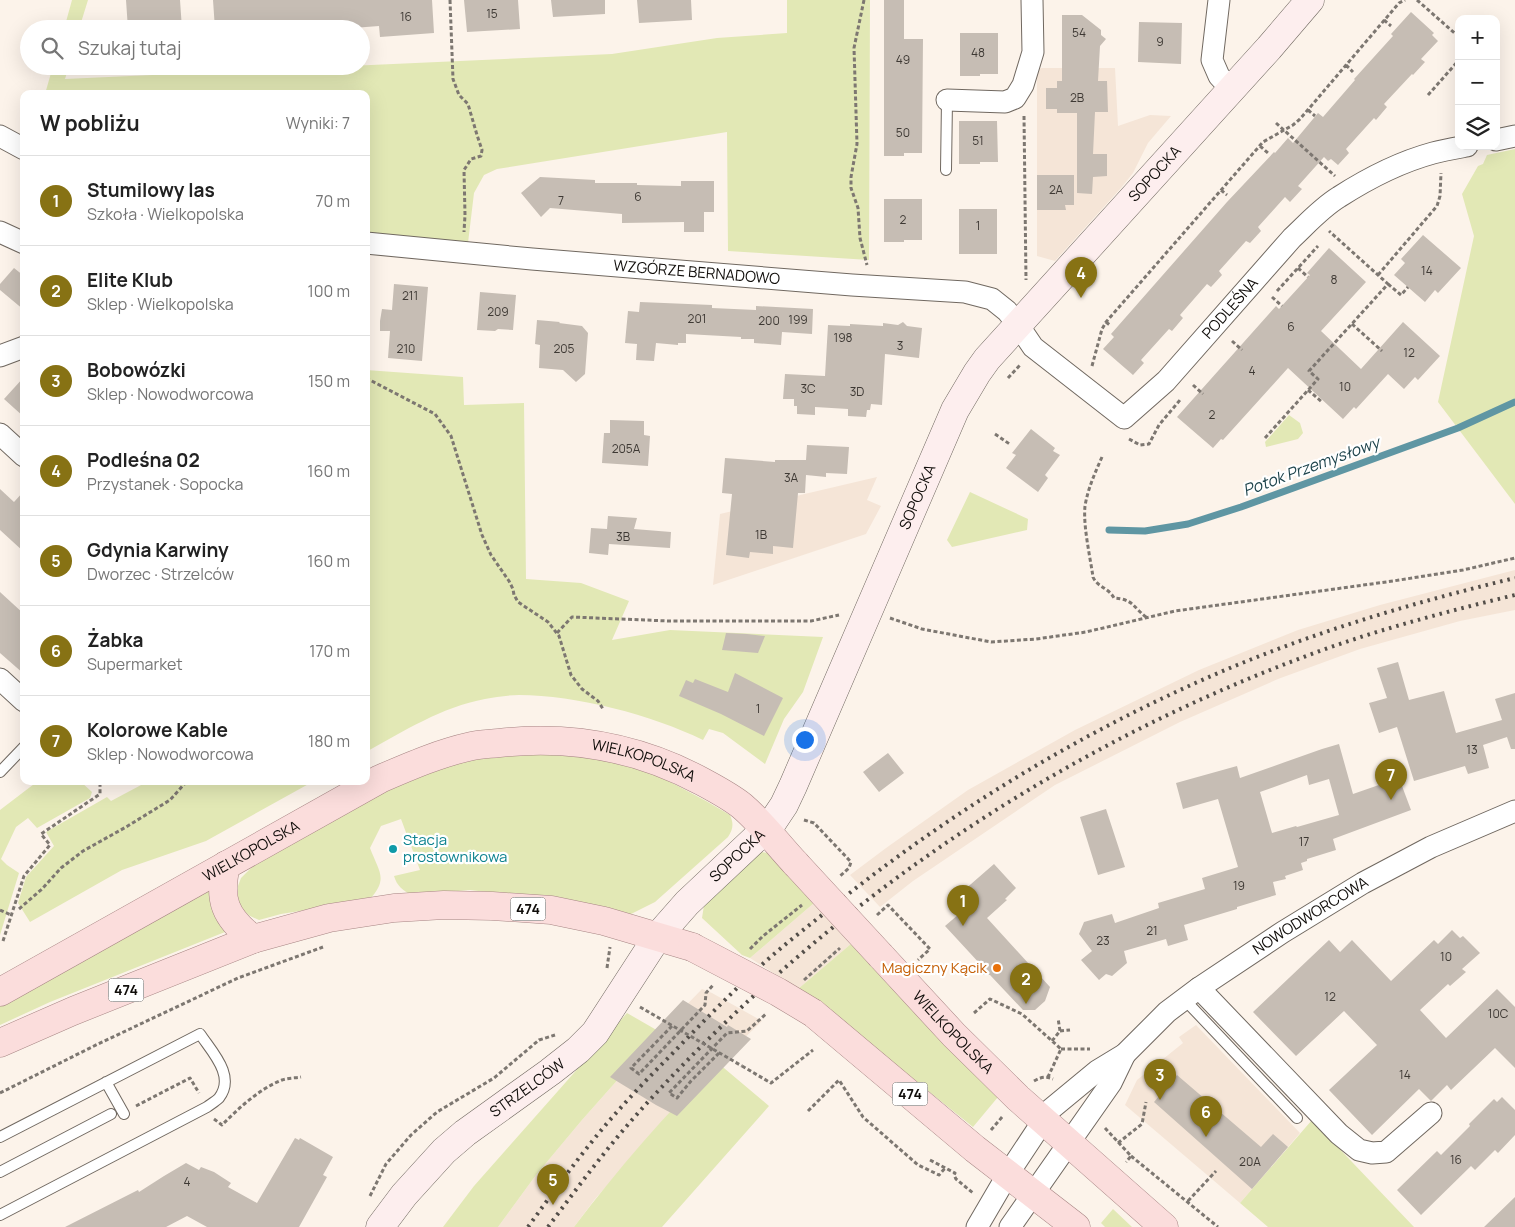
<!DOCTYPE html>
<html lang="pl">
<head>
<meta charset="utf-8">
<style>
  body { margin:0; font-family:Manrope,sans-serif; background:#f2f2f2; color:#222 }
  .controls { position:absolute; right:15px; top:15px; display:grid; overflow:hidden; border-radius:10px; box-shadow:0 5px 20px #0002 }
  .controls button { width:45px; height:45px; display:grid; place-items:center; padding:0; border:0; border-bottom:1px solid #e0e0e0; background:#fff; color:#222; font:25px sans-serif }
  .you { position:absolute; left:804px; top:739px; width:18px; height:18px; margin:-12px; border:4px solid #fff; border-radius:50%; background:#1a73e8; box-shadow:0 0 0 8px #1a73e833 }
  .badge { display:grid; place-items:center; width:32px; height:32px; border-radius:50%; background:#877214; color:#fff; font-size:16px; font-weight:700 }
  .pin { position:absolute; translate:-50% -41px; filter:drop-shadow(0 1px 2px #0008) }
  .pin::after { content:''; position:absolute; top:26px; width:18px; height:15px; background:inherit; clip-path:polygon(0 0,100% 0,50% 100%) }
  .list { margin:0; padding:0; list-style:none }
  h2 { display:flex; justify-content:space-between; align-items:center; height:65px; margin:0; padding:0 20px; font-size:21px }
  h2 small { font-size:16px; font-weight:400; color:#767676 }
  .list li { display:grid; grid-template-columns:32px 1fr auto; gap:15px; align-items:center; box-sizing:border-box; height:90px; padding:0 20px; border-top:1px solid #e0e0e0 }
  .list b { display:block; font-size:19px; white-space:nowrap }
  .list p { margin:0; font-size:16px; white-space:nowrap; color:#767676 }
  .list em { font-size:16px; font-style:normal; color:#767676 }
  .icon { flex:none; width:28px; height:28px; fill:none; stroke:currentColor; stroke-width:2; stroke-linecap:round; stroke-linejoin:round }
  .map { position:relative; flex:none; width:1515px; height:1227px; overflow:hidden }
  .search { position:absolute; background:#fff; box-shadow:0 5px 20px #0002; left:20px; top:20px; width:350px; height:55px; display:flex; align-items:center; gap:12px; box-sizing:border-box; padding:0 18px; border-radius:28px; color:#767676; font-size:19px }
  .panel { position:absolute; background:#fff; box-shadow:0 5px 20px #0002; left:20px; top:90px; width:350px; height:695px; border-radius:10px }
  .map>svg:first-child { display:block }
  .built { fill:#f5e5d7 }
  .green { fill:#e2e8b5 }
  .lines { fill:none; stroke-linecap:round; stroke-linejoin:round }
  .stream { stroke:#5f96a3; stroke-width:7 }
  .building { fill:#c6bdb4; fill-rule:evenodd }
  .lane-casing { stroke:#706860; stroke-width:12 }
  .street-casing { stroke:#706860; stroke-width:23 }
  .secondary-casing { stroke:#706860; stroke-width:29 }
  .primary-casing { stroke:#a78584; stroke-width:29 }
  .path { stroke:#7d7771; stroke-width:3; stroke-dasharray:4 2.5; stroke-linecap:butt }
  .lane { stroke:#fff; stroke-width:10 }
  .street { stroke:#fff; stroke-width:21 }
  .secondary { stroke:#fdeeee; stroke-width:28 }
  .primary { stroke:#fbdddc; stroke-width:28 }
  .rail { stroke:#534e49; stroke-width:4; stroke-dasharray:2.5 5; stroke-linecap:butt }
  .primary-bridge-casing { stroke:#a78584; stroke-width:29; stroke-linecap:butt }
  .path-bridge { stroke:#7d7771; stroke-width:3; stroke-dasharray:4 2.5; stroke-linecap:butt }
  .primary-bridge { stroke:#fbdddc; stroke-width:28 }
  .culture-dot { fill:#0f9aa8; stroke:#fff; stroke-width:2 }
  .food-dot { fill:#e8710a; stroke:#fff; stroke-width:2 }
  .labels { text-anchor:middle; stroke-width:4.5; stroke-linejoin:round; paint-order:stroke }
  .number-label { font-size:12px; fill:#3e3934 }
  .shield { fill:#fff; stroke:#585654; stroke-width:1 }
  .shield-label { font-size:14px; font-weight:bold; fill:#100d0a }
  .street-label { font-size:15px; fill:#100d0a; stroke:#fff }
  .culture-label { font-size:15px; fill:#0d838f; stroke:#fff; text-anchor:start }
  .food-label { font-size:15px; fill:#c56008; stroke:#fff; text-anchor:end }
  .water-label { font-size:16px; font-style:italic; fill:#1d434b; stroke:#fff }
</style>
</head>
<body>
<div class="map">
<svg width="1515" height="1227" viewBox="0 0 1515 1227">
  <rect width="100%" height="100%" fill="#fcf3ea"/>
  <path class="built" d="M1037,68H1115L1118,126L1150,115L1171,116L1148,143L1133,173L1121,188L1055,261L1037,256Z
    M877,477L867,500L881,506L866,534L713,585L720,514Z
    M1515,570V610L1460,621L1360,649L1278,679L1180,722L1055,785L913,881L880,907L850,875L886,848L968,790L1075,730L1199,670L1298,630L1380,605Z
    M814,903L852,943L798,989L750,958Z
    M702,989L712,993L762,1021L701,1080L595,1199L574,1227H498L536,1175L582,1120L660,1032Z
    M1196,1025L1300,1133L1240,1203L1125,1105L1137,1080L1183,1043L1179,1037Z"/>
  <path class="green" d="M72,0H88L79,29H64Z
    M787,0H870L869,260L728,251L727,132L497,169L484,175L474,193L468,243L366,233V94H45L53,66H69L65,79L612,54L717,38L787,33Z
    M1515,149V504L1438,402L1474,236L1462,194L1478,166L1483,164L1487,155Z
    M366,370L463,377L464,405L524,403L526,579L581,583L629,601L612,640L670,630L823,637L803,692L784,719L765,764L723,733L709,729L703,740C652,715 576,695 519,695C508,695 495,697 485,699C442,707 404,731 366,752Z
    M1289,415L1300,423L1303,433L1298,439L1266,447L1265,442Z
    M970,492L1028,519L1027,530L952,547L947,540Z
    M546,751L591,758L646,769L706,801L730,815C734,824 733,829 728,837L655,902L631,914L627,915L520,896L470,890L412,895C403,891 397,886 394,876L420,870L401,819L381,826L370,848C379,872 389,879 369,900L281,914L259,920L250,916L244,911L238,902V886L241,878L255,864L325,823L433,767L484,756Z
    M38,781H80L92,792L90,798L37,828L28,818L16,827L1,859L7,865L19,873L0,935V810Z
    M144,781H314L206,841L122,870L30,922L18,903L26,877L54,846L46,832L107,797L111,801L143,784Z
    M761,852L769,853L814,903L750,958L742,955L702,918L705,899Z
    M212,888L230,930L50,1002L0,1025V1005Z
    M852,943L998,1097L973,1127L830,1012L831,1009L798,989Z
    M627,1013L660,1032L582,1120L536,1175L498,1227H443L474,1186Z
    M718,1063L769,1106L662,1227H574C618,1169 666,1113 718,1063Z
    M1312,1120L1414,1227H1268L1240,1203Z
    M1113,1209L1132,1227H1105L1101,1223Z"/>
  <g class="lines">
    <path class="stream" d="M1109,530L1145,531L1188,524L1241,507L1458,428L1515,402"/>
  </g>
  <path class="building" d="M126,0H180L182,29H128Z
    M213,0H432L434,33L380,37L379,26L340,29H215Z
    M464,0H518L520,29L467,32Z
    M551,0H605V14L553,17Z
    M637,0H691L692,20L639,23Z
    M884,0H904V39H923L922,153H904V156H884Z
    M1411,12L1434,33L1432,35L1438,41L1421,59L1425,62L1413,75L1412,74L1384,104L1387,107L1376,120L1374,118L1346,149L1349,153L1338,165L1331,159L1328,161L1324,157L1298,186L1302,189L1290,202L1285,197L1258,227L1261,231L1250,243L1246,241L1219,271L1222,275L1211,287L1207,284L1180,315L1183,318L1172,331L1169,329L1141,360L1144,363L1133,375L1103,349L1114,337L1111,334L1227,202L1274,152L1275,153L1288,138L1293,143L1318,113L1323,117L1355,80L1354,79L1393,36L1391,34Z
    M1062,15H1082L1101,30V35L1106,39L1100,46L1098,81H1107L1108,112H1095L1093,154H1107V176L1093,177L1092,194L1077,193V113H1057V109H1046V88H1057V81H1062Z
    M1139,22L1182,23L1181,64L1138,62Z
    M960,33H998V74H980V76H960Z
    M959,121H997L998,162H980V164H959Z
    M1037,175H1074V205H1065L1066,210H1037Z
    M540,177L595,180V183H637V185L681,186V181H714V212H704V232H684V222L622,223V214L550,208L541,217L521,193Z
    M884,199H922V240H904V242H884Z
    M959,209H997V254H959Z
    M1423,235L1461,268L1438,293L1435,290L1425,302L1394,275L1405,263L1401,259Z
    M1329,248L1366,282L1321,331L1361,369L1403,322L1440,356L1418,380L1415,377L1404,389L1388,374L1356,409L1354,407L1343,419L1288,368L1223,440L1221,439L1213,448L1177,417L1276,306L1279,309L1310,275L1307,273Z
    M14,268L24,276V310L0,290V284Z
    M394,284L428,287L422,361L388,358L390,331H380V321L382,309L392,310Z
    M480,292L516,295L513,330L498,329L495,331L477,330Z
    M640,302L712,305V308L756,310V306L813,309L812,334L782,332L781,345L754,343V339H741V337L686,334V343H678V345L656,343L654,361L636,360L637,344L625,343L628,311L639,312Z
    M537,320L560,322L559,323L582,326L588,333L585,374L576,382L563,370L539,368L540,345L535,344Z
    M903,322L907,326L922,328L919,358L885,354L882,405L871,404L870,410H867L866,417L848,416V409L815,407V415L797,414V406H794V399H783L785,374L825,376L828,325L850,326V324L883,326V323L898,325Z
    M24,377V417L4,399Z
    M610,420L644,421V435L650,436L648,466L602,463L604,433H610Z
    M1031,429L1055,448L1053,451L1060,455L1045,475L1048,478L1038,492L1006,468L1016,455L1012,453Z
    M807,445L849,447L847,474L826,473V477L806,475L805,493H798L793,548L773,546V554L750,552L749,558L726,555L732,494L722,493L725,458L775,462V460H806Z
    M0,489L14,502L24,491V552L0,530Z
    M608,516L637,518L634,529L671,532L670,548L609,544L608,555L589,553L591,528L607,529Z
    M0,592L24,614V674L0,653Z
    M726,633L747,634L765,636L758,653L722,650Z
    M1398,662L1409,700L1444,691L1456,733L1502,720L1495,699L1515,693V749H1511L1507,737L1483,745L1489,768L1468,774L1465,766L1414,781L1397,727L1379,733L1369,703L1387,698L1377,668Z
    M735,673L783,698L764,736L721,714L679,696L686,680L693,683L695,679L728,692Z
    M1339,744L1353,794L1399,778L1411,810L1333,839L1336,850L1307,859V861L1301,863L1303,870L1285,876L1286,879L1273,882L1276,895L1237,907V909L1184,925L1188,940L1168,946L1166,939L1124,951L1127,963L1112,976L1106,974L1099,980L1081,960L1092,951L1079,934L1084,922L1112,914L1115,923L1159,908L1158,903L1205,889L1202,878L1238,867L1218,799L1183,809L1176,783L1237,766L1240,778L1322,749ZM1307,775L1309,785L1329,779L1339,815L1297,827L1296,826L1272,833L1260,792Z
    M888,753L904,773L879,792L863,772Z
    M1106,809L1125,867L1098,875L1080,817Z
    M994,864L1016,888L1005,899L1007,900L987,918L1050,987L1045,1001L1035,1010H1023L990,975H980L981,965L945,926L973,902L963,891Z
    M1452,930L1460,938L1463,936L1480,953L1462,969L1466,972L1450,986L1448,984L1420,1010L1446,1038L1497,989L1515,1007V1068L1495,1048L1451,1090L1447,1085L1431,1101L1419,1089L1372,1135L1329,1090L1377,1045L1344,1011L1296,1056L1253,1012L1329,940L1340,952L1352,940L1391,981L1434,940L1438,944Z
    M683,1000L727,1027L728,1025L751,1039L677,1116L656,1105L610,1077Z
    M1177,1075L1261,1147L1273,1134L1288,1147L1252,1189L1154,1102Z
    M1502,1097L1515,1110V1135L1498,1153L1495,1150L1475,1170L1471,1166L1421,1215L1397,1190L1437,1151L1441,1155L1470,1126L1469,1124L1494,1099L1497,1102Z
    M295,1138L299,1140L300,1138L333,1157L323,1175L327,1177L299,1227H207L187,1216L166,1227H65L138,1190L139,1192L164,1176L186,1163L199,1170L201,1167L214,1172L231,1183L228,1187L257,1203Z
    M1515,1197V1227H1484Z"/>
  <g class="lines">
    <defs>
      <path id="lane" d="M946,170L947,100
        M0,772L24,747
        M1184,999L1297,1118
        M106,1082L124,1114
        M0,1137L200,1034C212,1052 236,1076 219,1098C216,1101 211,1104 207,1107L0,1215
        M0,1172L111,1114"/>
      <g id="street">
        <path d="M1219,0L1212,60L1219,76L1232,90"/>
        <path d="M947,100L1005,102L1015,98L1023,85L1033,52L1032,0"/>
        <path d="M0,136L24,149"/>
        <path d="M1496,140L1515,136"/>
        <path d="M0,232L24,243"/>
        <path id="s1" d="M366,243L532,259L852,285L965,292L992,299L1007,311L1018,325L1033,347L1124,418L1166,381L1292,238C1307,224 1321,208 1339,197C1367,179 1400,162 1433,153C1444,150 1456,148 1467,146"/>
        <path d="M0,356L24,347"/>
        <path d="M0,434L24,456"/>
        <path d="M0,679L24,701"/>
        <path d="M1199,988L1339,1134L1359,1150L1372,1153L1386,1152L1431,1113"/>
        <path id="s2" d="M977,1227L1008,1174L1051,1109L1097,1071L1125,1054L1167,1012L1199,988L1283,932L1363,883L1431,847L1515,811"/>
        <path d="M1010,1227L1111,1083L1125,1054"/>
      </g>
      <g id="secondary">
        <path id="s3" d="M380,1227L404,1195L444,1151L465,1133L550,1072L578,1050L595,1033L658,936L687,903L772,823L784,805L793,786L955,410L977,373L987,359L1269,48L1310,0"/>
      </g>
      <g id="primary">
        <path d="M226,865C218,900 225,917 253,939"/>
        <path id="s4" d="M881,956L954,1035L1018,1098L1164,1227"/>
        <path id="s5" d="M0,992L380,779C410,766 440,753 472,746C481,744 490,744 499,743C570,735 640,748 703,782C716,789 731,797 742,806C762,823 778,845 796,864"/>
        <path d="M813,1013L975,1149L1076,1227"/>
        <path d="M0,1043L73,1011L253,939L329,918L394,908L444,905L492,906L551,910L604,921L692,947"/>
      </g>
    </defs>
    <use href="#lane" class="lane-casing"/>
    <use href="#street" class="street-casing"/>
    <use href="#secondary" class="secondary-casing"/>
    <use href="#primary" class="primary-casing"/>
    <path class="path" d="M450,0L453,79L459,95L468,104L477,135L482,150L481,156L471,159L464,170L465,215L464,232
      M864,0L854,48L857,144L851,177V188L858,208L860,238L867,265
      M1417,0L1459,37
      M1384,20L1391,26
      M1346,65L1353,72
      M1428,95L1459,60
      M1308,110L1315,116
      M1024,116L1026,280
      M1276,123L1335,176
      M1260,146L1268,153
      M1221,190L1227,195
      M1298,268L1308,277
      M1378,275L1437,206L1440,196L1441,173
      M1388,284L1401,295L1408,287
      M1277,291L1318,246
      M1272,297L1282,306
      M1106,322L1111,326
      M1352,324L1382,351
      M1232,341L1242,350
      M1092,366L1102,329L1106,322L1263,142L1293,125L1300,119L1399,3L1405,0
      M366,378L435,414L451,436L482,535L491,555L509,581L513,589L514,595L518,602L548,622L559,636L571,675L582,689L598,701L603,709
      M1008,378L1021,364
      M1193,385L1203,394
      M1308,390L1322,402
      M995,434L1011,445
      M1265,438L1318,379L1309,371L1388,284L1329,231
      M1129,439L1140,445L1149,444L1159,425L1180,400
      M1102,457C1095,473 1088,488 1085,506C1083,526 1090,556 1093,577C1098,588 1108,587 1114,598C1133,599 1133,607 1146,617
      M890,618L922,629L991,642L1036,639L1086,632L1175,611L1393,581L1463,570L1515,558
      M557,633L572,617L669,621H811L839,615
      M804,820L814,823L851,862L849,868L839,877
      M19,909L42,889L61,868L83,851L126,827L170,800L187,781
      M0,910L11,915
      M877,915L888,905L930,949L918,960
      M3,941L24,876L50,845L41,834L100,794V781
      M750,949L763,936L802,905
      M607,968L610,947
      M804,980L840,948
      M974,1013L990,999L1022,1014L1061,1049L1048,1077
      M672,1026L631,1068L639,1074L705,1005L706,993L713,985
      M1060,1031L1070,1030
      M1052,1041L1060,1031L1058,1018
      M1061,1049H1090
      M719,1053L691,1081L677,1098L669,1093L727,1033L747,1031L767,1013
      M742,1066L771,1083L813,1050
      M1034,1081C1041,1077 1046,1076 1053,1079
      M0,1093L98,1044L238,978L323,947
      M136,1106L190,1078L199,1093
      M808,1111L839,1080L863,1117L918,1165L939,1175L946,1167
      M214,1119L222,1125C239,1108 259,1089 282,1080C288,1078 295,1078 301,1077
      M1105,1128L1131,1156L1126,1162
      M991,1130L1003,1116
      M1118,1143L1142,1124L1146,1102
      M1131,1156L1218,1227
      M930,1160L955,1173L954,1175L956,1179L973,1193
      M370,1196L386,1164L411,1135L437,1112L494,1078L539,1040L555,1035
      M1188,1201L1216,1171"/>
    <use href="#lane" class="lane"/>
    <use href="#street" class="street"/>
    <use href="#secondary" class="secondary"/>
    <use href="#primary" class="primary"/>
    <path class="rail" d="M528,1227C554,1191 580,1155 609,1121C629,1098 650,1076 671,1055C698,1027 725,999 753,973C776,951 802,931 827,911C943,817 1072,737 1209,677C1307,634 1411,603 1515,578
      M548,1227C580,1184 612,1141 648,1102C826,907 1047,755 1293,661C1365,633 1440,613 1515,595"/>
    <defs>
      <path id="primary-bridge" d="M796,864L881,956
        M692,947L778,992L813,1013"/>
    </defs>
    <use href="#primary-bridge" class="primary-bridge-casing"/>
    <path class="path-bridge" d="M640,1007L742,1066"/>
    <use href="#primary-bridge" class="primary-bridge"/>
  </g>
  <circle class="culture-dot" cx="393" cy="849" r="5"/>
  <circle class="food-dot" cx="997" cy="968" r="5"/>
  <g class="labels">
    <g class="number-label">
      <text x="492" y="18">15</text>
      <text x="406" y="21">16</text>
      <text x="1079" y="37">54</text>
      <text x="1160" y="46">9</text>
      <text x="978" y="57">48</text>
      <text x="903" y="64">49</text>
      <text x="1077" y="102">2B</text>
      <text x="903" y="137">50</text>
      <text x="978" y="145">51</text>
      <text x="1056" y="194">2A</text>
      <text x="638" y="201">6</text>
      <text x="561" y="205">7</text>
      <text x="903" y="224">2</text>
      <text x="978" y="230">1</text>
      <text x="1427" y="275">14</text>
      <text x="1334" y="284">8</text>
      <text x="410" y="300">211</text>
      <text x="498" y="316">209</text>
      <text x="697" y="323">201</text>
      <text x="798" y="324">199</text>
      <text x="769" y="325">200</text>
      <text x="1291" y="331">6</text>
      <text x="843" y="342">198</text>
      <text x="900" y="350">3</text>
      <text x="406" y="353">210</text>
      <text x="564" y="353">205</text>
      <text x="1409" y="357">12</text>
      <text x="1252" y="375">4</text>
      <text x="1345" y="391">10</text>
      <text x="808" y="393">3C</text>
      <text x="857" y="396">3D</text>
      <text x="1212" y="419">2</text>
      <text x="626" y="453">205A</text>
      <text x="791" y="482">3A</text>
      <text x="761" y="539">1B</text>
      <text x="623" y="541">3B</text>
      <text x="758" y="713">1</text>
      <text x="1472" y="754">13</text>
      <text x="1304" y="846">17</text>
      <text x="1239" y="890">19</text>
      <text x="1152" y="935">21</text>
      <text x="1103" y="945">23</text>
      <text x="1446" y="961">10</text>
      <text x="1330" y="1001">12</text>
      <text x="1498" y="1018">10C</text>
      <text x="1405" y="1079">14</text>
      <text x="1456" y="1164">16</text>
      <text x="1250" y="1166">20A</text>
      <text x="187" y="1186">4</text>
    </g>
    <g class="shield">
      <rect x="510.5" y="897.5" width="35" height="23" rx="4"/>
      <rect x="108.5" y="978.5" width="35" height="23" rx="4"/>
      <rect x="892.5" y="1082.5" width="35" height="23" rx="4"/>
    </g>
    <g class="shield-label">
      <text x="528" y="914">474</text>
      <text x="126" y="995">474</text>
      <text x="910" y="1099">474</text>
    </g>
    <g class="street-label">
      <text dy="5" stroke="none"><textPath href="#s3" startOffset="1330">SOPOCKA</textPath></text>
      <text dy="5" stroke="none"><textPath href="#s1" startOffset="332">WZGÓRZE BERNADOWO</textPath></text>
      <text dy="5" stroke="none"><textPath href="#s1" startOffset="961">PODLEŚNA</textPath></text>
      <text dy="5" stroke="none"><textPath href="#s3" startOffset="925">SOPOCKA</textPath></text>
      <text dy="5" stroke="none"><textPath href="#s5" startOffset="708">WIELKOPOLSKA</textPath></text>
      <text dy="5" stroke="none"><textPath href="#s5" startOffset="288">WIELKOPOLSKA</textPath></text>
      <text dy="5" stroke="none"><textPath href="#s3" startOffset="520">SOPOCKA</textPath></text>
      <text dy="5" stroke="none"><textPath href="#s2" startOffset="464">NOWODWORCOWA</textPath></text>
      <text dy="5" stroke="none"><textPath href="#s4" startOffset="105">WIELKOPOLSKA</textPath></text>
      <text dy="5" stroke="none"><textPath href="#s3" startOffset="204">STRZELCÓW</textPath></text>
    </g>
    <g class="culture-label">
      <text x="403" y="845">Stacja<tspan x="403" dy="17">prostownikowa</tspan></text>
    </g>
    <g class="food-label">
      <text x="987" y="973">Magiczny Kącik</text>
    </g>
    <g class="water-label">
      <text transform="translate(1311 466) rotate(-20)" y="6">Potok Przemysłowy</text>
    </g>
  </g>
</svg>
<div class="controls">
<button>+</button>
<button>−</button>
<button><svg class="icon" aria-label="layers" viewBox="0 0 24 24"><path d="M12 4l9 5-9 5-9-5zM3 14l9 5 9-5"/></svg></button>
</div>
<div class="you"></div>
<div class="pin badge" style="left:963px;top:926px">1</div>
<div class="pin badge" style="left:1026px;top:1004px">2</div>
<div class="pin badge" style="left:1160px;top:1100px">3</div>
<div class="pin badge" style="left:1081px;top:298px">4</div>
<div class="pin badge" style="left:553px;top:1205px">5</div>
<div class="pin badge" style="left:1206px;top:1137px">6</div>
<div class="pin badge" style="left:1391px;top:800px">7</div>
<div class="search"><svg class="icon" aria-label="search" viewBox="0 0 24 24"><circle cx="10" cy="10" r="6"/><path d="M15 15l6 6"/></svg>Szukaj tutaj</div>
<section class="panel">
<h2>W pobliżu<small>Wyniki: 7</small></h2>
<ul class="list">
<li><span class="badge">1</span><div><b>Stumilowy las</b><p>Szkoła · Wielkopolska</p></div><em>70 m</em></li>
<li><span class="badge">2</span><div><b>Elite Klub</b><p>Sklep · Wielkopolska</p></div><em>100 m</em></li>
<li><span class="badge">3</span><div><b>Bobowózki</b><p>Sklep · Nowodworcowa</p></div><em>150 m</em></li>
<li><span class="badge">4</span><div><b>Podleśna 02</b><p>Przystanek · Sopocka</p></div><em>160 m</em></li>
<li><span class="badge">5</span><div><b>Gdynia Karwiny</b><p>Dworzec · Strzelców</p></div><em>160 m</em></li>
<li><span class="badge">6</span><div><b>Żabka</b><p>Supermarket</p></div><em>170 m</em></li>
<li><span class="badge">7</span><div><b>Kolorowe Kable</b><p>Sklep · Nowodworcowa</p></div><em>180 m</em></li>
</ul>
</section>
</div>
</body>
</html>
